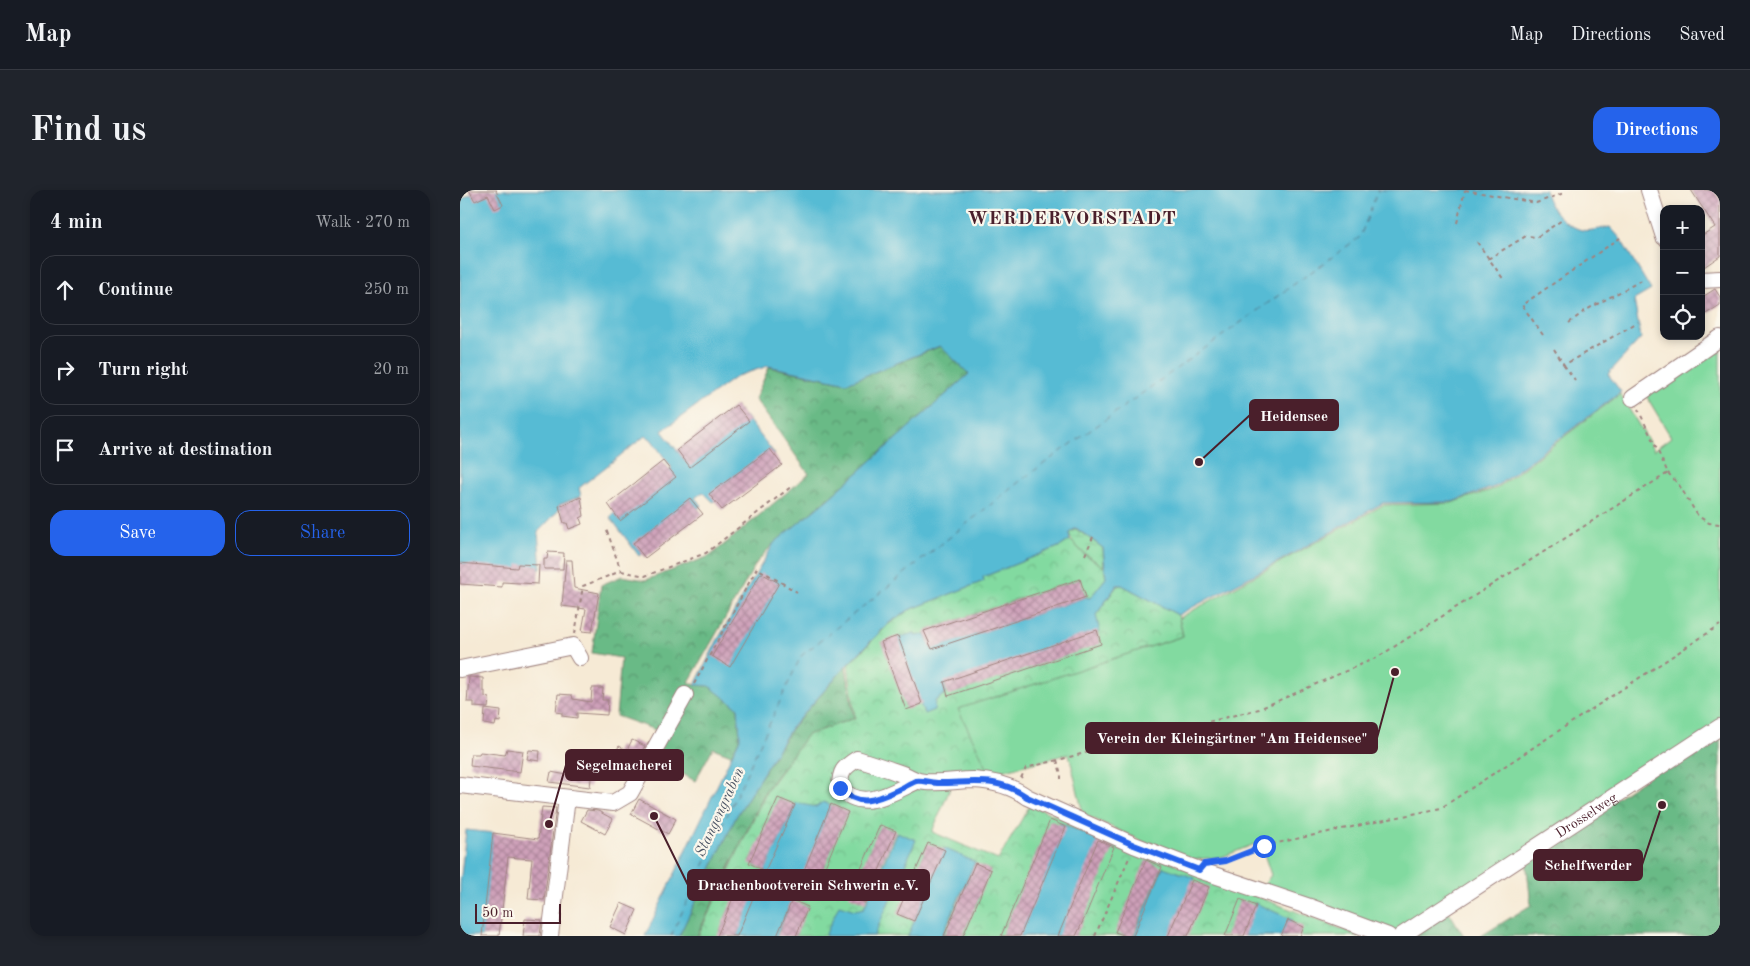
<!DOCTYPE html>
<html lang="en">
<head>
<meta charset="utf-8">
<style>
  body { margin:0; font-family:"Old Standard TT",serif; background:#20242c; color:#f1f3f6 }
  .controls { position:absolute; right:15px; top:15px; display:grid; overflow:hidden; border-radius:10px; box-shadow:0 2px 8px #0003 }
  .controls button { width:45px; height:45px; display:grid; place-items:center; padding:0; border:0; border-bottom:1px solid #363941; background:#171b24; color:#f1f3f6; font:25px sans-serif }
  .scale { position:absolute; left:15px; bottom:12px; width:86px; box-sizing:border-box; padding-left:5px; border:2px solid #4a1f2b; border-top:0; font-size:14px; line-height:18px; white-space:nowrap; color:#4a1f2b; -webkit-text-stroke:4px #fbf7ec; paint-order:stroke }
  .stop { position:absolute; width:15px; height:15px; margin:-11px; border:4px solid #2563eb; border-radius:50%; background:#fff }
  .stop.end { background:#2563eb; border-color:#fff; box-shadow:0 1px 5px #0008 }
  .list { margin:0; padding:0; list-style:none }
  h2 { display:flex; justify-content:space-between; align-items:center; height:65px; margin:0; padding:0 20px; font-size:21px }
  h2 small { font-size:16px; font-weight:400; color:#9ea1a6 }
  .list li { display:grid; grid-template-columns:32px 1fr auto; gap:15px; align-items:center; box-sizing:border-box; height:70px; margin:0 10px 10px; padding:0 10px; border:1px solid #363941; border-radius:15px }
  .list b { display:block; font-size:19px; white-space:nowrap }
  .list em { font-size:16px; font-style:normal; color:#9ea1a6 }
  .actions { display:flex; gap:10px; padding:15px 20px }
  .actions a { flex:1; padding:11px 0; border:1px solid #2563eb; border-radius:15px; text-align:center; font-size:18px; color:#2563eb }
  .actions .main { background:#2563eb; color:#fff }
  .icon { flex:none; width:28px; height:28px; fill:none; stroke:currentColor; stroke-width:2; stroke-linecap:round; stroke-linejoin:round }
  .map { position:relative; flex:none; width:1260px; height:746px; overflow:hidden; border-radius:15px }
  header { display:flex; align-items:center; gap:30px; box-sizing:border-box; height:70px; padding:0 25px; background:#171b24; border-bottom:1px solid #363941 }
  header strong { font-size:24px }
  nav { display:flex; gap:28px; margin-inline-start:auto; font-size:18px }
  .intro { display:flex; align-items:center; justify-content:space-between; box-sizing:border-box; height:120px; padding:0 30px }
  h1 { margin:0; font-size:35px }
  .button { padding:12px 22px; border-radius:15px; background:#2563eb; color:#fff; font-size:18px; font-weight:700 }
  main { display:flex; gap:30px; padding:0 30px }
  aside { flex:1; background:#171b24; border-radius:15px; box-shadow:0 2px 8px #0003 }
  .map>svg:first-child { display:block }
  .green { fill:#82daa0; stroke:#667c66 }
  .forest { fill:url(#forest-crowns); stroke:#5a6c58 }
  .wetland { fill:url(#wetland-marsh); stroke:#667c66 }
  .park { fill:url(#park-crowns); stroke:#667c66 }
  .water { fill:#56bbd4; stroke:#506d80 }
  .lines { fill:none; stroke-linecap:round; stroke-linejoin:round }
  .ferry { stroke:#4e5666; stroke-width:1; stroke-dasharray:6 5; stroke-linecap:butt }
  .building { fill:url(#building-cross-hatch) }
  .minor-casing { stroke:#a08480; stroke-width:18 }
  .path { stroke:#a08480; stroke-width:2; stroke-dasharray:4 4; stroke-linecap:butt }
  .minor { stroke:#fff; stroke-width:16 }
  .route { stroke:#2563eb; stroke-width:6 }
  .labels { text-anchor:middle; stroke-width:4.5; stroke-linejoin:round; paint-order:stroke }
  .street-label { font-size:14px; fill:#4a1f2b; stroke:#fbf7ec }
  .water-label { font-size:15px; font-style:italic; fill:#4e5666; stroke:#fbf7ec }
  .district-label { font-size:19px; font-weight:bold; letter-spacing:1px; fill:#4a1f2b; stroke:#fbf7ec }
  .leader { fill:none; stroke:#4a1f2b; stroke-width:2 }
  .callout-dot { fill:#4a1f2b; stroke:#fbf7ec; stroke-width:2 }
  .callout { fill:#4a1f2b; stroke:#4a1f2b; stroke-width:2 }
  .callout-label { font-size:15px; text-anchor:middle; font-weight:bold; fill:#fff }
</style>
</head>
<body>
<header>
<strong>Map</strong>
<nav><a>Map</a><a>Directions</a><a>Saved</a></nav>
</header>
<div class="intro"><h1>Find us</h1><a class="button">Directions</a></div>
<main>
<aside>
<h2>4 min<small>Walk · 270 m</small></h2>
<ul class="list">
<li><svg class="icon" aria-label="ahead" viewBox="0 0 24 24"><path d="M12 20V5M6 11l6-6 6 6"/></svg><div><b>Continue</b></div><em>250 m</em></li>
<li><svg class="icon" aria-label="right" viewBox="0 0 24 24"><path d="M7 20v-9h11M14 6l5 5-5 5"/></svg><div><b>Turn right</b></div><em>20 m</em></li>
<li><svg class="icon" aria-label="arrive" viewBox="0 0 24 24"><path d="M6 21V4h12l-3 4 3 4H6"/></svg><div><b>Arrive at destination</b></div></li>
</ul>
<div class="actions"><a class="main">Save</a><a>Share</a></div>
</aside>
<div class="map">
<svg width="1260" height="746" viewBox="0 0 1260 746">
  <defs>
    <pattern id="forest-crowns" width="20" height="18" patternUnits="userSpaceOnUse" patternTransform="scale(1.25)"><rect width="20" height="18" fill="#69ba86"/><path d="M2 6a3 3 0 1 1 6 0M12 15a3 3 0 1 1 6 0" fill="none" stroke="#58976e"/></pattern>
    <pattern id="wetland-marsh" width="20" height="14" patternUnits="userSpaceOnUse" patternTransform="scale(1.25)"><rect width="20" height="14" fill="#82daa0"/><path d="M1 5h8M5 5V1M11 12h8M15 12V8" fill="none" stroke="#72bb8a"/></pattern>
    <pattern id="park-crowns" width="20" height="18" patternUnits="userSpaceOnUse" patternTransform="scale(1.25)"><rect width="20" height="18" fill="#82daa0"/><path d="M2 6a3 3 0 1 1 6 0M12 15a3 3 0 1 1 6 0" fill="none" stroke="#72bb8a"/></pattern>
    <pattern id="building-cross-hatch" width="8" height="8" patternUnits="userSpaceOnUse" patternTransform="scale(1.25)"><rect width="8" height="8" fill="#cea0b9"/><path d="M0 0l8 8M0 8l8-8" fill="none" stroke="#a98297"/></pattern>
  </defs>
  <rect width="100%" height="100%" fill="#fbf7ec"/>
  <filter id="ink" filterUnits="userSpaceOnUse"><feTurbulence type="fractalNoise" baseFrequency=".02" numOctaves="2"/><feDisplacementMap in="SourceGraphic" scale="10" xChannelSelector="R" yChannelSelector="G"/><feConvolveMatrix kernelMatrix="1 2 1 2 8 2 1 2 1" color-interpolation-filters="sRGB"/></filter>
  <filter id="wash" filterUnits="userSpaceOnUse"><feTurbulence type="fractalNoise" baseFrequency=".0096" numOctaves="4" result="noise"/><feDisplacementMap in="SourceGraphic" scale="20" xChannelSelector="R" yChannelSelector="G"/><feGaussianBlur stdDeviation="1.12" result="paint"/><feColorMatrix in="noise" values="0 0 0 0 0 0 0 0 0 0 0 0 0 0 0 0 0 1.4 0 .05"/><feComposite in="paint" operator="in"/></filter>
  <g filter="url(#wash)">
    <rect width="100%" height="100%" fill="#f6ead5"/>
    <path class="green" d="M1260,151V533L937,743L804,695L811,685L800,652L762,667L724,670L623,624L609,564L530,584L497,519L723,446L719,428L923,315L991,313L1037,298L1160,204L1194,260L1211,247L1185,204Z"/>
    <path class="forest" d="M481,156L509,184L368,309L314,353L297,372L229,492L235,495L249,496L278,518L280,548L271,565L253,558L235,591L195,568L207,544L156,526L161,468L132,463L141,395L162,386L186,390L250,366L349,284L295,209L309,177L387,193Z
      M386,476L394,528L347,545L306,600L237,746H219L276,627L331,539Z
      M1260,537V746H1021L1071,715L1066,670Z
      M989,722L1004,746H950Z"/>
    <path class="wetland" d="M616,339L643,358L644,377C632,368 613,359 609,343Z"/>
    <path class="park" d="M610,350L624,364L644,377L646,388L630,408L626,407L620,389L550,412L536,419L535,417L465,441V444L456,446L475,511L486,503L484,495L554,472L636,425L657,396L662,395L718,425L723,446L498,519L530,584L494,589L472,642L538,670L570,615L772,697L900,746H238L307,600L347,545L395,528L388,475L429,434L449,420L524,391L523,387L601,356Z"/>
    <path class="water" d="M20,0H1085C1087,17 1105,36 1122,40C1129,42 1142,38 1150,37L1160,48L1191,100L1174,110L1181,148L1148,184L1161,202L1037,296L992,312L923,313L818,372L718,425L662,395H657L636,425L640,442L484,495L486,503L475,511L474,520L464,524L436,448L454,443L456,446L465,444L472,459L626,407L630,408L646,388L643,358L616,338L609,343L610,350L601,356L523,387L524,391L449,420L429,433L387,475L331,538L276,627L219,746H185L280,548L278,518L249,496L235,495L257,451L314,353L368,309L509,184L480,156L387,193L308,176L277,186L202,241L226,272L285,226L315,264L253,312L243,302L235,308L242,315L179,366L150,327L212,278L191,249L185,246L119,298L121,306L99,315V320L78,342L81,379L0,382V10Z
      M363,612L374,616L316,746H275L336,613L356,617Z
      M600,633L644,651L605,746H553Z
      M6,640L34,643L23,746H0V695Z
      M437,642L456,650L414,746H365L379,715L395,720L404,718Z
      M484,658L515,672L482,746H448Z
      M703,677L735,688L710,746H674Z
      M795,713L833,730L826,746H782Z"/>
    <g class="lines">
      <path class="ferry" d="M211,746L341,466L564,288L900,47L918,0"/>
    </g>
    <g id="blocks">
      <path class="building" d="M9,0H37L36,1L43,15L35,19L28,5L15,11Z
        M1231,0H1254L1260,10V66L1241,79V46L1255,37Z
        M1255,99L1260,107V115L1241,127V108Z
        M276,215L289,231L230,277L217,260Z
        M310,259L322,275L262,320L249,304Z
        M203,271L216,287L160,331L148,314Z
        M121,307L124,326L120,328L122,334L109,339L107,333H104L99,316Z
        M230,308L243,324L185,368L173,353Z
        M88,362L104,363L103,379H84V369H87Z
        M106,370H112L114,398L139,403L132,442L122,441L126,419L102,416Z
        M0,373L57,378L58,374L79,375L78,394L42,392V397L0,394Z
        M301,383L319,393L270,477L252,466Z
        M620,389L626,407L541,436L472,459L464,441Z
        M637,440L641,454L488,506L484,492Z
        M438,446L462,514L446,520L421,452Z
        M9,487L23,488V501H25V507L29,508L28,518L14,517V512H7Z
        M132,498H143L142,510H148L147,525L117,523V528L102,526V523L96,522L98,504L112,505L113,509L131,512Z
        M25,519L41,521L40,532L36,531L35,536L24,534Z
        M172,550L185,556L174,576L154,565L159,556L167,560Z
        M47,559L63,561L60,582L10,576L11,564H19L20,562L45,565Z
        M69,560L80,561L79,571L67,569Z
        M108,577L132,580L130,597L89,592L91,582L107,585Z
        M318,608L335,615L305,681L289,673Z
        M179,609L216,629L208,644L171,624Z
        M371,614L388,622L354,703L338,695Z
        M82,617L96,618L84,710L68,709L72,669L48,667L39,746H22L33,643L78,649Z
        M127,620L138,621L153,629L145,644L121,631Z
        M590,630L606,637L560,746H541Z
        M420,635L436,641L405,713L389,706Z
        M638,650L654,657L624,729L616,746H598Z
        M468,653L485,660L454,731L437,724Z
        M686,670L702,677L673,746H666L655,742Z
        M515,673L531,680L503,746H484Z
        M281,689L298,696L277,746H257Z
        M732,690L749,697L728,746H708Z
        M780,709L796,716L784,746H765Z
        M332,710L348,717L336,746H317Z
        M161,713L177,720L166,745L150,737Z
        M65,729L82,730L80,746H63Z
        M828,730L844,737L840,746H821Z"/>
    </g>
  </g>
  <g filter="url(#ink)">
    <use href="#blocks" fill-opacity="0" stroke="#a08480" stroke-width="1"/>
    <g class="lines">
      <defs>
        <g id="minor">
          <path d="M1189,0L1204,47"/>
          <path d="M1241,90L1260,89"/>
          <path d="M1173,208L1260,148"/>
          <path d="M0,479L113,456L120,468"/>
          <path d="M457,591C432,602 403,623 380,598C380,581 383,578 397,569C413,574 429,579 445,585C450,587 454,590 459,591C477,595 495,590 513,590C532,591 552,596 567,607L674,655L739,680L850,717L928,746"/>
          <path d="M0,595L153,613L170,603L225,505"/>
          <path d="M90,746L107,608"/>
          <path id="s1" d="M941,746L1260,537"/>
        </g>
      </defs>
      <use href="#minor" class="minor-casing"/>
      <path class="path" d="M1005,0L1076,13L1104,3
        M997,33L1005,0
        M1017,52L1044,90
        M1028,69L1066,46L1077,47L1102,30
        M1109,133L1126,120L1184,89
        M1083,145L1062,115L1160,48
        M1094,159L1104,175L1178,132
        M1104,175L1115,190
        M1208,283L1219,295L1238,326L1249,333L1260,334
        M625,365L633,347
        M161,381L185,386L246,363L332,296
        M115,444L123,396L161,381L146,338
        M234,494L297,378L337,402
        M597,570L601,584V589
        M561,588L566,578L799,519L918,467L1208,283L1178,219
        M759,672L766,671L803,656L981,618L1260,435
        M635,746L669,668"/>
      <use href="#minor" class="minor"/>
    </g>
  </g>
  <g class="lines" filter="url(#ink)">
    <path class="route" d="M380,598C400,620 420,608 442,598C446,596 452,592 456,591C463,590 472,593 479,593C513,593 537,586 567,607L674,655L739,680L744,674L766,671L804,656"/>
  </g>
  <g class="labels">
    <g class="street-label">
      <text dy="5" stroke="none"><textPath href="#s1" startOffset="221">Drosselweg</textPath></text>
    </g>
    <g class="water-label">
      <text transform="translate(259 622) rotate(-65)" y="5">Stangengraben</text>
    </g>
    <g class="district-label">
      <text x="612" y="34">WERDERVORSTADT</text>
    </g>
  </g>
  <path class="leader" d="M739 272L790 225M935 482L917 548M89 634L106 575M1202 615L1182 675M194 626L228 695"/>
  <g class="callout-dot">
    <circle cx="739" cy="272" r="5"/>
    <circle cx="935" cy="482" r="5"/>
    <circle cx="89" cy="634" r="5"/>
    <circle cx="1202" cy="615" r="5"/>
    <circle cx="194" cy="626" r="5"/>
  </g>
  <g class="callout">
    <rect x="790" y="210" width="88" height="30" rx="5"/>
    <rect x="626" y="533" width="291" height="30" rx="5"/>
    <rect x="106" y="560" width="117" height="30" rx="5"/>
    <rect x="1074" y="660" width="108" height="30" rx="5"/>
    <rect x="228" y="680" width="241" height="30" rx="5"/>
  </g>
  <g class="callout-label">
    <text x="834" y="231">Heidensee</text>
    <text x="772" y="553">Verein der Kleingärtner "Am Heidensee"</text>
    <text x="164" y="580">Segelmacherei</text>
    <text x="1128" y="680">Schelfwerder</text>
    <text x="348" y="700">Drachenbootverein Schwerin e.V.</text>
  </g>
</svg>
<div class="controls">
<button>+</button>
<button>−</button>
<button><svg class="icon" aria-label="locate" viewBox="0 0 24 24"><circle cx="12" cy="12" r="6"/><path d="M12 2v4M12 18v4M2 12h4M18 12h4"/></svg></button>
</div>
<div class="scale">50 m</div>
<div class="stop" style="left:804px;top:656px"></div>
<div class="stop end" style="left:380px;top:598px"></div>
</div>
</main>
</body>
</html>
